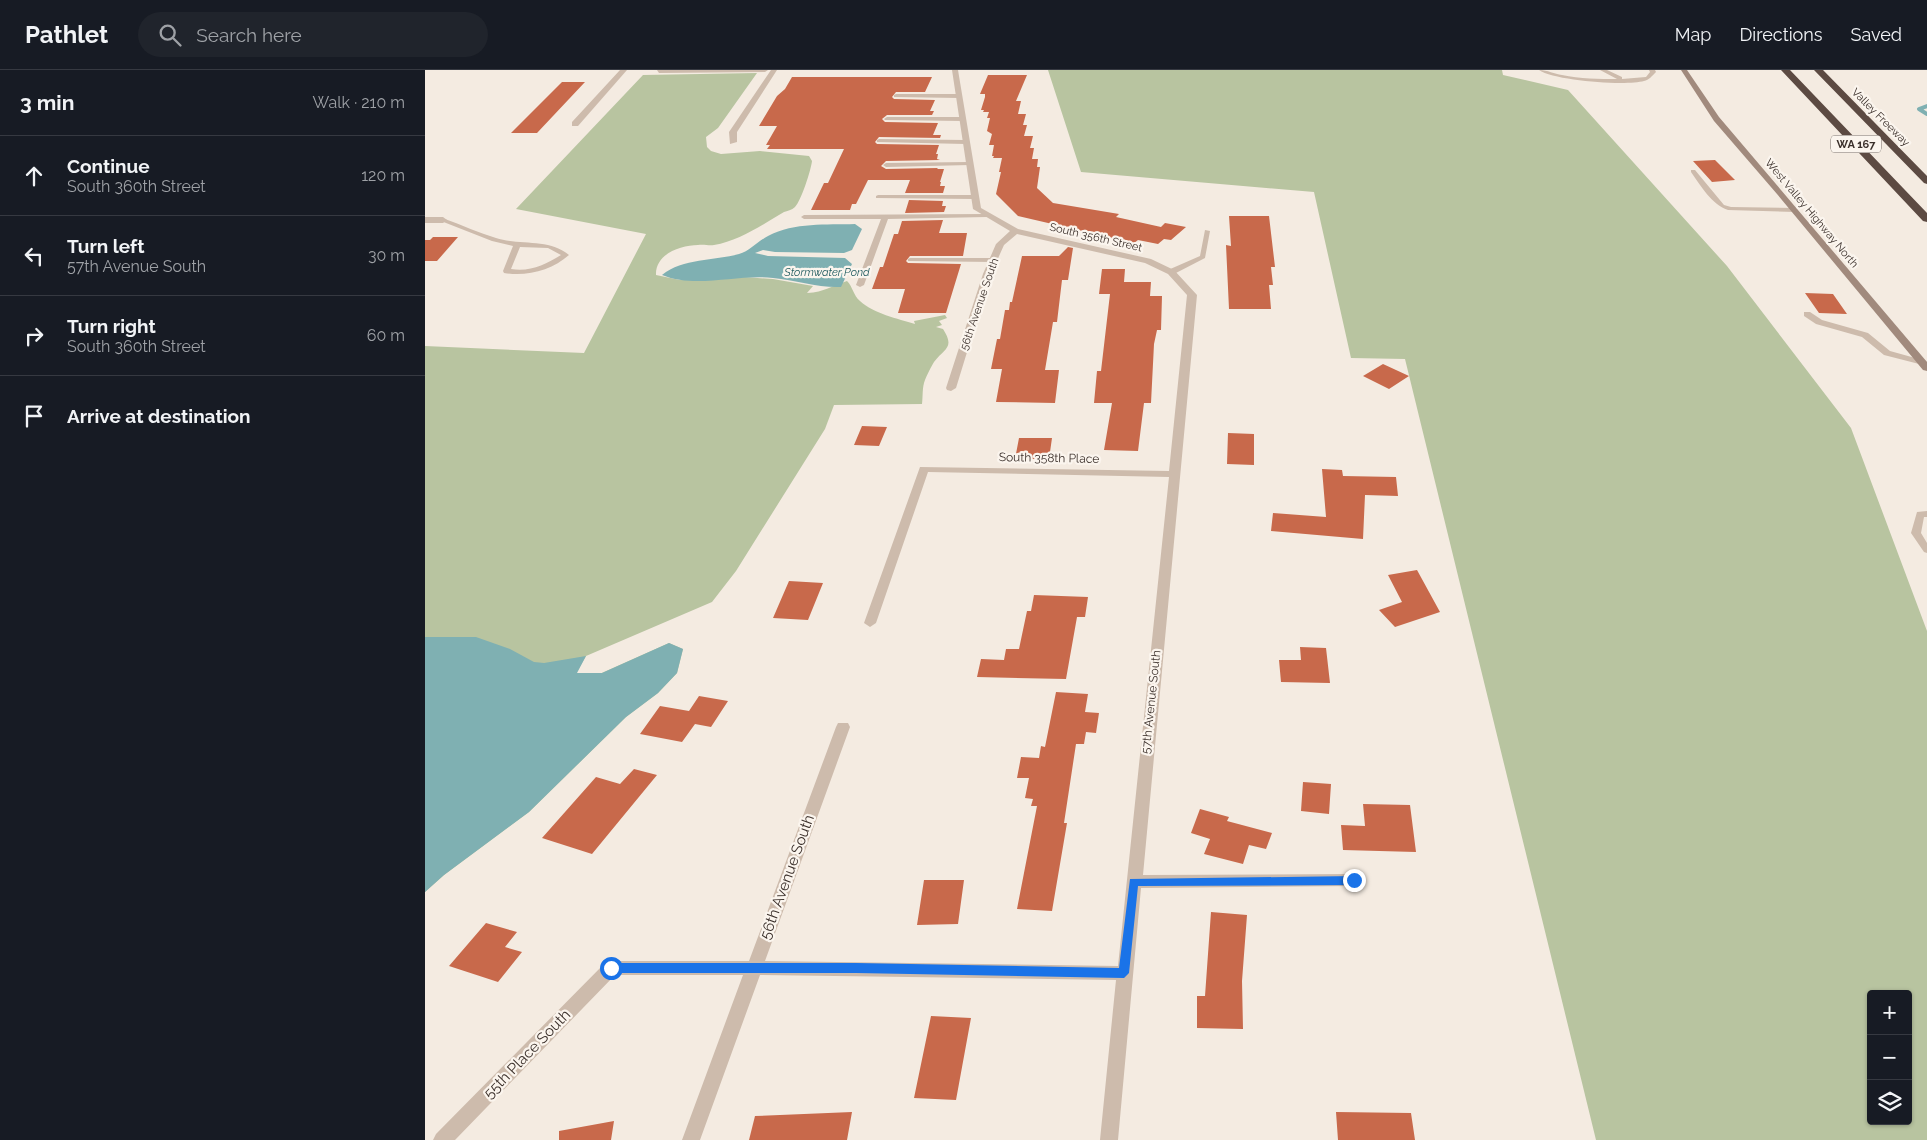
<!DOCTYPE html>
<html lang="en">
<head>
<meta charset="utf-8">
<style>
  body { margin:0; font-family:Raleway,sans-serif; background:#20242c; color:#f1f3f6 }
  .controls { position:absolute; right:15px; bottom:15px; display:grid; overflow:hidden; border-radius:5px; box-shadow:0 1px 4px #0004 }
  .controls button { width:45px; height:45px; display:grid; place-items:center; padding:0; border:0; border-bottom:1px solid #363941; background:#171b24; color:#f1f3f6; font:25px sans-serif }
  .stop { position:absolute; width:15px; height:15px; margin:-11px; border:4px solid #1a73e8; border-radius:50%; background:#fff }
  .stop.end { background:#1a73e8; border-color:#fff; box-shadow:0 1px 5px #0008 }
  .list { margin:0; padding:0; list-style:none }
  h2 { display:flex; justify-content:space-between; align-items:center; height:65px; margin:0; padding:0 20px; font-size:21px }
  h2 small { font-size:16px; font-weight:400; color:#9ea1a6 }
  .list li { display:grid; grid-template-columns:32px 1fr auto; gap:15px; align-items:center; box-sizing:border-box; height:80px; padding:0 20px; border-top:1px solid #363941 }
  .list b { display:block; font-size:19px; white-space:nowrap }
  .list p { margin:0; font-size:16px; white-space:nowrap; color:#9ea1a6 }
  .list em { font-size:16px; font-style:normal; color:#9ea1a6 }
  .icon { flex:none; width:28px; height:28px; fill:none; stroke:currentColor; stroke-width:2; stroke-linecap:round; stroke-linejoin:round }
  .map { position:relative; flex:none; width:1502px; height:1070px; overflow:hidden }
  header { display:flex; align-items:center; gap:30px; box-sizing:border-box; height:70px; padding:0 25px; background:#171b24; border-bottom:1px solid #363941 }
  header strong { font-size:24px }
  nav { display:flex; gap:28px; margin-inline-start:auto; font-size:18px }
  .search { width:350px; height:45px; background:#20242c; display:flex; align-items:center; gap:12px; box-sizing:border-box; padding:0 18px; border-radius:28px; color:#9ea1a6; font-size:19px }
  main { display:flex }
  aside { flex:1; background:#171b24 }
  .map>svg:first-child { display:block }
  .green { fill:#b8c4a0; fill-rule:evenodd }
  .water { fill:#7fb0b2 }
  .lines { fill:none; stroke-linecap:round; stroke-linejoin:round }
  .stream { stroke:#7fb0b2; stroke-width:4 }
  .building { fill:#c8694b }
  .service { fill:#cdbbac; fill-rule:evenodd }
  .minor { fill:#cdbbac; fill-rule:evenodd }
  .secondary { fill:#a18a7d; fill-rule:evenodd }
  .motorway { fill:#5c4a42; fill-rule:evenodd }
  .route { fill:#1a73e8 }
  .labels { text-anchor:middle; stroke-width:4.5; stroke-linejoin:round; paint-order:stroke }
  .far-street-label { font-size:11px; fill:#3b302b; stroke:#fbf5ee }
  .shield { fill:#fbf5ee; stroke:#756b66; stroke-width:1 }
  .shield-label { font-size:11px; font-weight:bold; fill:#3b302b }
  .far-water-label { font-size:11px; font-style:italic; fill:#1f5a5e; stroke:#fbf5ee }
  .street-label { font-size:12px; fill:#3b302b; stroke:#fbf5ee }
  .near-street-label { font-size:15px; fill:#3b302b; stroke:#fbf5ee }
</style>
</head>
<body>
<header>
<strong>Pathlet</strong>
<div class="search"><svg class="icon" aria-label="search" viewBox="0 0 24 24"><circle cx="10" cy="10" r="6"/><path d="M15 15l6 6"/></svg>Search here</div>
<nav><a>Map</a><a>Directions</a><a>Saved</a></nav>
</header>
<main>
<aside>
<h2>3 min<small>Walk · 210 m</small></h2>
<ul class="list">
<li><svg class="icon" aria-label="ahead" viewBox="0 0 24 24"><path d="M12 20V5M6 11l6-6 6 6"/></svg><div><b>Continue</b><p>South 360th Street</p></div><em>120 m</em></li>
<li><svg class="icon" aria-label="left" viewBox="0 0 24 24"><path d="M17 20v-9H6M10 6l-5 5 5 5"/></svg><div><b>Turn left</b><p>57th Avenue South</p></div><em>30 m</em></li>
<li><svg class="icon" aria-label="right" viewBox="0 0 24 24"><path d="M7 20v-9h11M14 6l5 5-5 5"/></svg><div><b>Turn right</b><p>South 360th Street</p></div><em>60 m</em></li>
<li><svg class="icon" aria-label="arrive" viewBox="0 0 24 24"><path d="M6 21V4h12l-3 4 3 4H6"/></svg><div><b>Arrive at destination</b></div></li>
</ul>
</aside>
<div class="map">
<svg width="1502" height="1070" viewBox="0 0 1502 1070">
  <rect width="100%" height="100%" fill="#f4ebe1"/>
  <path class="green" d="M623,0H1077L1078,5L1143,20L1302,196L1426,358L1502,561V1070H1171L980,289L926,288L889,122L656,102ZM1446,924H1483V1051H1446Z
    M332,3L293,58L281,67L282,77L286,81L296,84L335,81L384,86L387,91C386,100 376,131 370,137C367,140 362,141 359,142C337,155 314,171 289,175C284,176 279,174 273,175C256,175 230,184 231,205L255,210L319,207L348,209L388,216L382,223C400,222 406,216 422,211C428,217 428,225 435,231C448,243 473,249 490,254L489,251L520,245L522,248L514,251L517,255L511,257L518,259C530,278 520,278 509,292C506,297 502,305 500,310C497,317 498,327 497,334L409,335L400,359L311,501L287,532L161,586L151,603L170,606L244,573L258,579L252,603L233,623L201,647L104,742L19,805L0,822V276L159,283L221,164L91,139L218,5Z"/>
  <path class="water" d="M430,154L437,159L427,180L419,183L350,182L338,180L330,183L343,186L420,188L427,194L416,217C393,218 371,210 348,208C312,204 271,219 237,205C258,188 289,191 314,184C325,181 333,171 343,166C370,152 401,155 430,154Z
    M0,567H51L85,579L109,592L119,593L161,586L152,603H177L244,573L258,579L252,603L233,623L201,647L104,742L19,805L0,822Z"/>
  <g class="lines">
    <path class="stream" d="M1502,36L1494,39L1502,44"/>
  </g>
  <path class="building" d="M563,5H602L591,31H596L593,44H601L598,55H602L599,66H608L605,78H609L607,89H613L612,97H615L612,118L628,133L694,144L691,147L736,157L740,153L761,157L746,170L739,169L733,174L713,170L709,173L593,146L571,124L576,102H574L577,88H568L569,86H567L569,75H564L567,64L562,61L565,48H562L564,42H558L559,40H556L560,27V24H555Z
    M367,7H507L500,22H471L467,27L469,29L510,30L505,41H509L507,45H462L457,49L460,52L513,53L508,65H516L515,68L454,67L450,72L452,74L514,75L511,84H513L512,89L515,90L461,91L456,96L461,99L513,98L512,99H519L515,112H516L515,116H520L518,123H480L485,110H443L431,134H427L425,140H386L399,113H403L419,79H342L345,75H341L352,56H334L352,26L360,19Z
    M137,12H160L112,63H86Z
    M1290,90L1310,110L1287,112L1268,91Z
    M484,130L518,131L517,136H521L519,142L480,143Z
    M804,146H844L850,197H846L848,215H844L846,239H804L801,175L806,176Z
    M518,150L514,163H542L538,186H485L481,191L483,193L536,194L521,243H473L480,219H447L455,197H458L469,164H473L477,151Z
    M8,167H33L12,191H0V170H5Z
    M643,177L648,178L643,210H637L632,252H628L620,300H634L630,333L571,332L577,299H566L572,269H575L580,240H584L585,232H587L597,186H634Z
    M677,199H700L699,212H726L725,226H737L736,260H732L729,274L726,333H719L713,381L679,380L687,333H669L672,301H676L685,224H674Z
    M1380,223L1408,224L1422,244L1394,243Z
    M958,294L984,306L964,319L938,306Z
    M437,356L462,357L454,376L429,375Z
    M803,363L829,364V395L802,394Z
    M594,368H627L624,389H590Z
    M897,399L917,400L918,406L971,407L973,426L940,425L938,469L846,461L848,443L901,447Z
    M992,500L1015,542L970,557L954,540L977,532L963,505Z
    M364,511L398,513L383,550L348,548Z
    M609,525L663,527L660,547H652L641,609L552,607L556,589L579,590L581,579H594L602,541H606Z
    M875,577L901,578L905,613L856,612L854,590H876Z
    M631,622L663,624L660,642L674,643L671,663L661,662L659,674H651L639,753H642L627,841L592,839L612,736H606L608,729L600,728L604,708H592L596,687L614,688L616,676L620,677Z
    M274,626L303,631L286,657L270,654L257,672L215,664L235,636L264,641Z
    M209,699L232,705L167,784L117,768L171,707L195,714Z
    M878,712L906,714L904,744L876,741Z
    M938,734L985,735L991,782L918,780L916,755L940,756Z
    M775,739L804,747L802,751L847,763L841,779L824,775L818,794L779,784L785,769L766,763Z
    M499,810H539L533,854L492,855Z
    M786,842L822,845L817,911L818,959L772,958V926H780Z
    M61,853L92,862L80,877L97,882L73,912L24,896Z
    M506,946L546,948L531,1030L489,1028Z
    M427,1042L422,1070H324L330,1046Z
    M911,1042L986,1043L990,1070H913Z
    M189,1051L186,1070H134V1061Z"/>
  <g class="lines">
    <path class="service" d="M232,0H343L340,2L234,3Z
      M1114,0C1123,0 1129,4 1137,5C1155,9 1174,9 1192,9L1175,0H1182L1197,7V9L1221,7L1225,2L1224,0H1230L1231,2C1227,6 1224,10 1219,11C1201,16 1130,11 1114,0Z
      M471,24H534L537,26L534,28L469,27V25Z
      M462,47H537L540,49L537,51L460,50L459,49Z
      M454,69L540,70L543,72L540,74L452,72V70Z
      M543,92L545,93V95L461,97L458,95L461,93Z
      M1266,100H1270L1299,135L1306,137L1370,138L1373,140L1370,142L1303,140C1286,134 1276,116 1266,102Z
      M453,125H548L551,127L548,129L451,128V126Z
      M560,144L563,146L562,147L463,149L439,215L435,217L431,215L456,149H379L376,147L379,145Z
      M16,149H20C37,155 54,163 71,168C95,176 124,168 144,185C127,200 102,207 79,203L78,201L88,176L67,171L16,151ZM95,177L123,178L136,185C120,195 105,202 86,199Z
      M780,160L785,161L780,188L749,204H743V200L775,186Z
      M485,188H568L572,190L568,192L483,191V189Z
      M1379,242H1385L1397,250L1443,263L1465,281L1501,291L1502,293L1498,295L1459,285L1437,267L1391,254L1379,246Z
      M1502,441V447H1499L1496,463L1502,473V483L1499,482L1486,463L1492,442Z"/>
    <path class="minor" d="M195,0H202L153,56H147V52Z
      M346,0H352L312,62V72L305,74L304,62Z
      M527,0H533L556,138L593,159L726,189L749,200L772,225L718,805L929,804L934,805L937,810L934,815L929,816L716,818L693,1070H675L691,910L335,905L275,1070H257L318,905H190L30,1070H8L11,1064L180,893L186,891H324L411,657L413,653H423L425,657L340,891L693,896L744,407L503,402L451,553L445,557L439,553L495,397L744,401L762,225L743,204L720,193L592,164L579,175L566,204L531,318L526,321L522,320L521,318L558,204L571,174L585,161L548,139Z
      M0,147H18L22,150L18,153H0Z"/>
    <path class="secondary" d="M1256,0H1262L1294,47L1502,292V301L1498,300L1352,124L1289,51Z"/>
    <path class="motorway" d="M1356,0H1365L1502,143V152L1498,151Z
      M1389,0H1398L1502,106V114L1499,113Z"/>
  </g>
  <path class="route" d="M929,806L934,810L929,815L713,816L704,903L699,908L431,903H186L181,898L186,893H431L694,898L705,809Z"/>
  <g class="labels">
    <g class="far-street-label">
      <text transform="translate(1456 47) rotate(45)" y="4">Valley Freeway</text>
      <text transform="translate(1387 143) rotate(50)" y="4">West Valley Highway North</text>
      <text transform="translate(671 167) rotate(13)" y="4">South 356th Street</text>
      <text transform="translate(554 234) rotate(-71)" y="4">56th Avenue South</text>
    </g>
    <rect class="shield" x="1406" y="65.5" width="50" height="17" rx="4"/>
    <g class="shield-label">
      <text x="1431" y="78">WA 167</text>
    </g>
    <g class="far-water-label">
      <text x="402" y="206">Stormwater Pond</text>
    </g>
    <g class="street-label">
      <text transform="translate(624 388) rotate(1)" y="4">South 358th Place</text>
      <text transform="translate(726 632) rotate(-84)" y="4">57th Avenue South</text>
    </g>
    <g class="near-street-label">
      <text transform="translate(362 807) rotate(-70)" y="5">56th Avenue South</text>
      <text transform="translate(102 984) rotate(-46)" y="5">55th Place South</text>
    </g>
  </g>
</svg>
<div class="controls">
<button>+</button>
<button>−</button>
<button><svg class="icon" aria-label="layers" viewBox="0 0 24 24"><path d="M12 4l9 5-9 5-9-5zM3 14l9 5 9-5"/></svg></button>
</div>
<div class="stop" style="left:186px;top:898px"></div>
<div class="stop end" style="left:929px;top:810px"></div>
</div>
</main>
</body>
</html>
